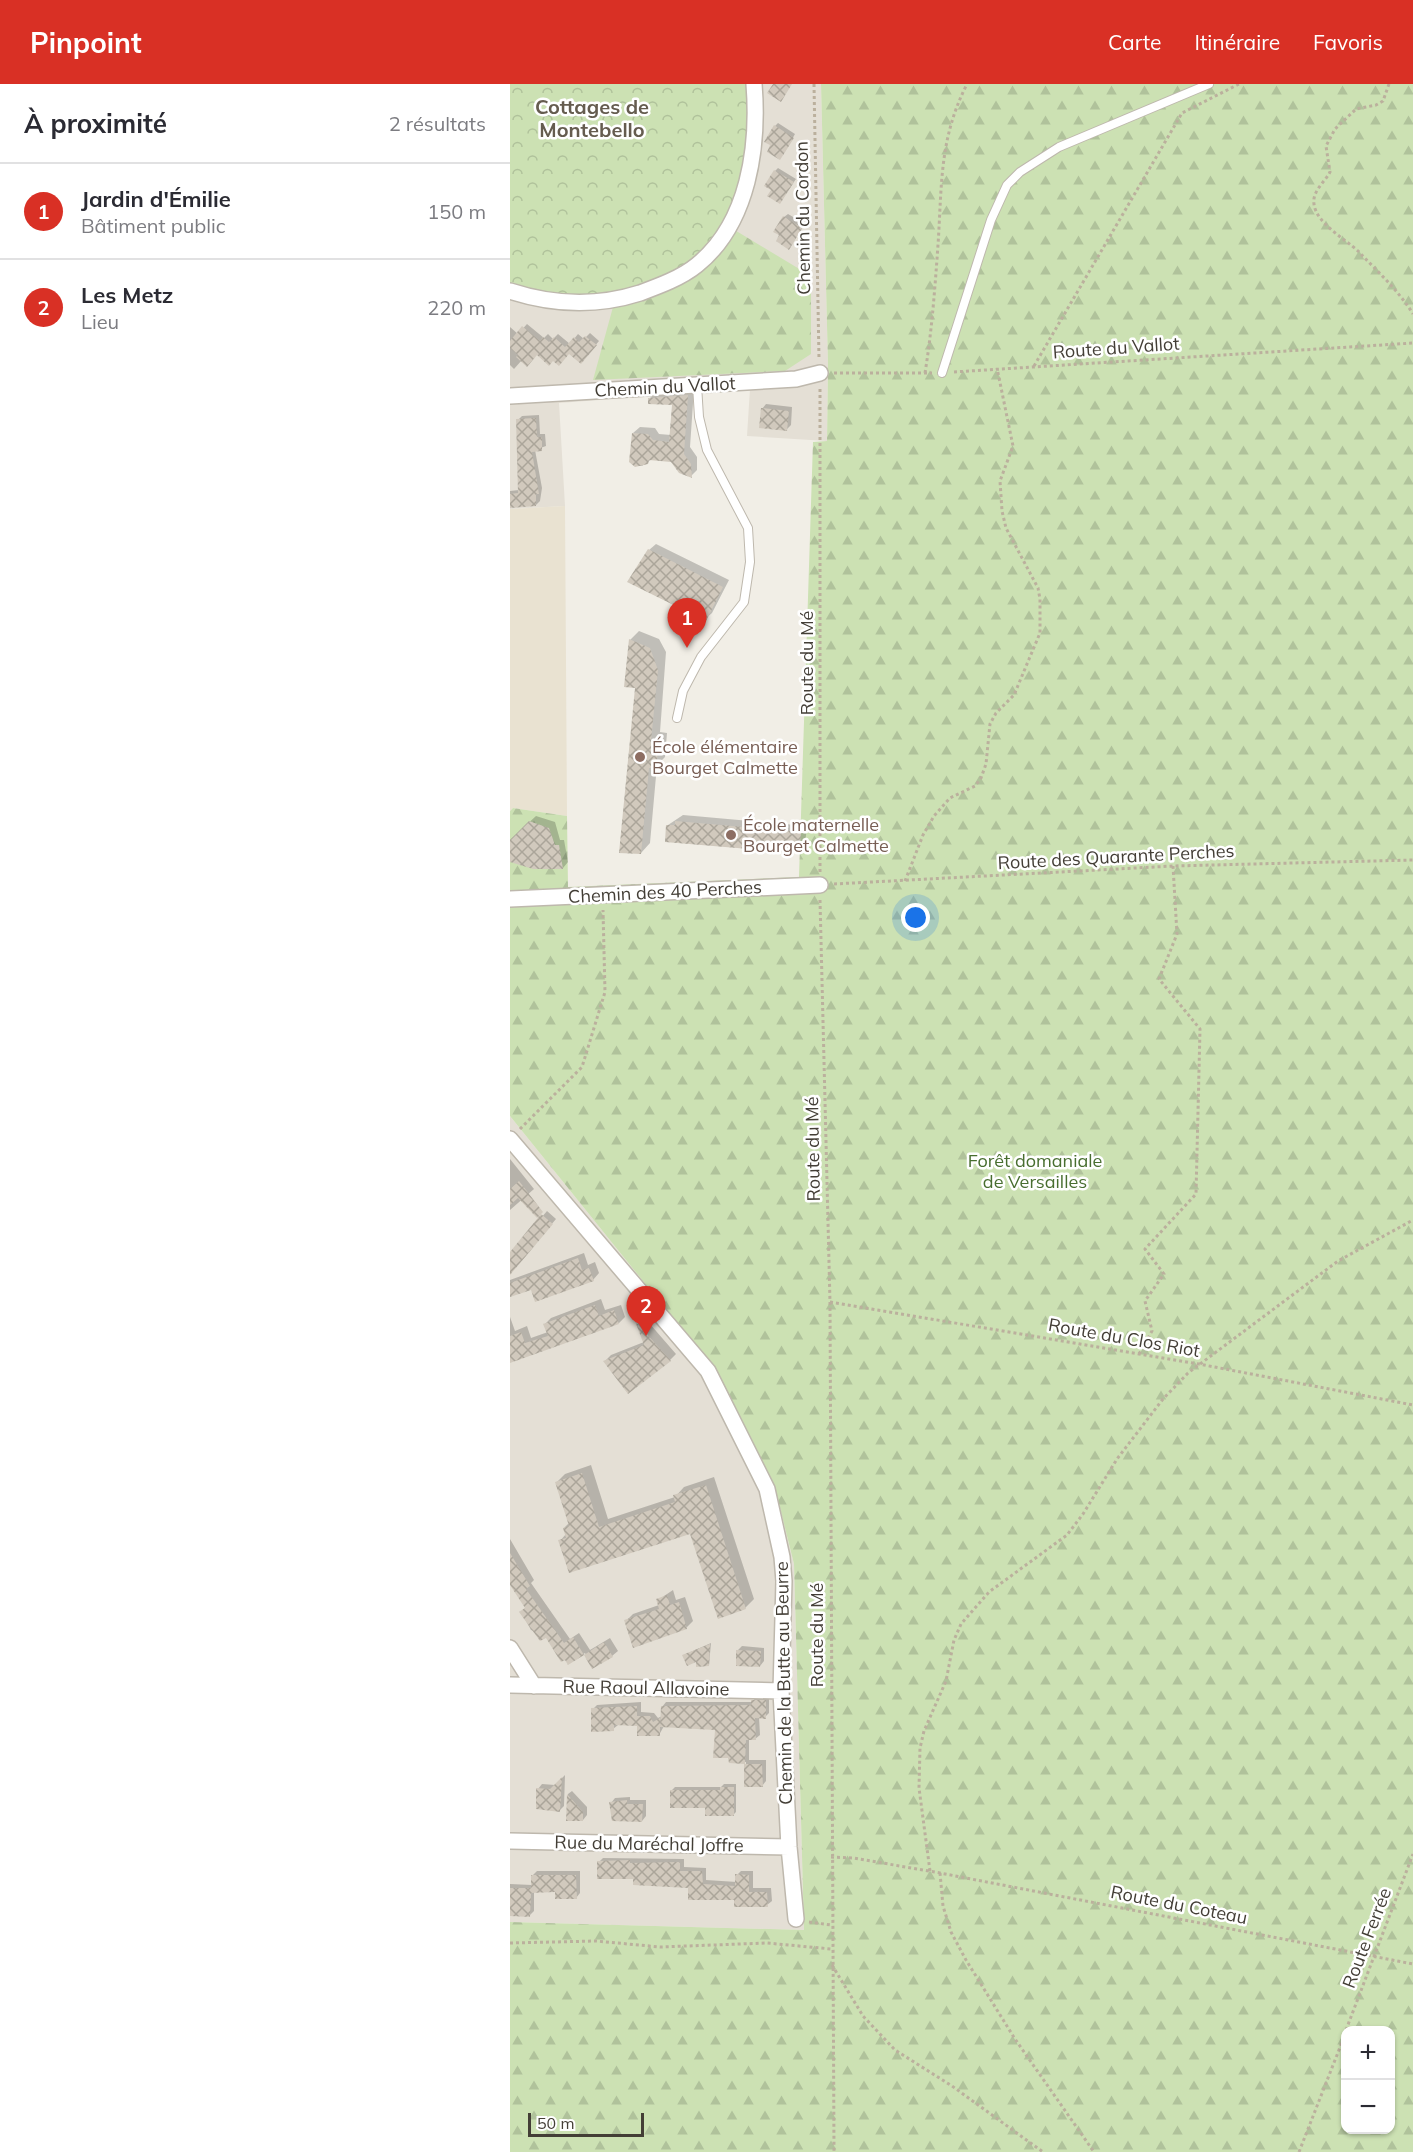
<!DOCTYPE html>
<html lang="fr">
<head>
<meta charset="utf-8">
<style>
  body { margin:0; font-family:Mulish,sans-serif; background:#f2f2f3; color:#2b2b33 }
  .controls { position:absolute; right:18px; bottom:18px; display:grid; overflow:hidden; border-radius:12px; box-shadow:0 2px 4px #0004 }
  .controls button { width:54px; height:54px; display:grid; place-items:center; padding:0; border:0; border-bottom:2px solid #e1e1e2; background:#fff; color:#2b2b33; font:30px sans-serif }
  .scale { position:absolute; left:18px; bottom:15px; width:116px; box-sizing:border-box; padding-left:6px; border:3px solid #433e36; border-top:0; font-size:16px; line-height:21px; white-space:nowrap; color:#433e36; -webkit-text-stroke:4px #fff; paint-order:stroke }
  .you { position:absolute; left:406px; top:834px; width:21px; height:21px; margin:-15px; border:4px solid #fff; border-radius:50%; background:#1a73e8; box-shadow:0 0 0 9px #1a73e833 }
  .badge { display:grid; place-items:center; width:39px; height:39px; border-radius:50%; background:#d93025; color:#fff; font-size:20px; font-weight:700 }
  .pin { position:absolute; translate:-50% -50px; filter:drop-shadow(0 2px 3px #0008) }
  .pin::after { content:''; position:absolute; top:32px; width:21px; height:18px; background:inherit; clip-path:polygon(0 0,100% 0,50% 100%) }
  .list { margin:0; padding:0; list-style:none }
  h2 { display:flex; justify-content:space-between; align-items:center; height:78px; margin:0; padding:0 24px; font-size:26px }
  h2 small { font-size:20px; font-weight:400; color:#7c7c81 }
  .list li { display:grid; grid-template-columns:39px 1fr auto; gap:18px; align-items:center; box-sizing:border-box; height:96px; padding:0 24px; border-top:2px solid #e1e1e2 }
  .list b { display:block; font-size:22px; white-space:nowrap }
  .list p { margin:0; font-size:20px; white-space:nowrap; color:#7c7c81 }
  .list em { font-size:20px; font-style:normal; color:#7c7c81 }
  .map { position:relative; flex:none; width:903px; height:2068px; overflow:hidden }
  header { display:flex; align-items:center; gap:36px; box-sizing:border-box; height:84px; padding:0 30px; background:#d93025; color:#fff }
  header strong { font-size:28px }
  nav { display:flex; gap:33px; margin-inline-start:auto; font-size:21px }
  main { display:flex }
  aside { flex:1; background:#fff }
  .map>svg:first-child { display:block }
  .residential { fill:#e4dfd5 }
  .education { fill:#e9e2d1 }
  .forest { fill:url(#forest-firs); fill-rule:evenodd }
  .park { fill:url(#park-crowns) }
  .shadow { fill:#0003 }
  .building { fill:url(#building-cross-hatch) }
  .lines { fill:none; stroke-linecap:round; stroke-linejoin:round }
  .lane-casing { stroke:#beb8ad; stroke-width:10 }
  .street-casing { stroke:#beb8ad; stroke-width:18 }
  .path { stroke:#bbb09d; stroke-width:3; stroke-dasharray:3 3; stroke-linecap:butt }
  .lane { stroke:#fff; stroke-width:8 }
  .street { stroke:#fff; stroke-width:15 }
  .education-dot { fill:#8d6e63; stroke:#fff; stroke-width:2 }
  .labels { text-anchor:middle; stroke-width:5; stroke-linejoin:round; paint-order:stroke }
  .street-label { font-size:18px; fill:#433e36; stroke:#fff }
  .education-label { font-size:18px; fill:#785e54; stroke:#fff; text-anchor:start }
  .park-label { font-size:18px; fill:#486e30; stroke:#fff }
  .neighbourhood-label { font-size:20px; font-weight:bold; fill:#655c4f; stroke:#fff }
</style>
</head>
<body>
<header>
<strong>Pinpoint</strong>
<nav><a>Carte</a><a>Itinéraire</a><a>Favoris</a></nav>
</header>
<main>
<aside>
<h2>À proximité<small>2 résultats</small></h2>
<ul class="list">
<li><span class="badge">1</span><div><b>Jardin d'Émilie</b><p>Bâtiment public</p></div><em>150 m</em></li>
<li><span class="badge">2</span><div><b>Les Metz</b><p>Lieu</p></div><em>220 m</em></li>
</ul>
</aside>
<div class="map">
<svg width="903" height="2068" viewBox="0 0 903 2068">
  <defs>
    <pattern id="forest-firs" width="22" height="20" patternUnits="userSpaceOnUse" patternTransform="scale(1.5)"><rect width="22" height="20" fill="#cce1b3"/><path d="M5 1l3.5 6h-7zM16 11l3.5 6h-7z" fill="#b0c29b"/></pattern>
    <pattern id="park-crowns" width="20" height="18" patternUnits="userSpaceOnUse" patternTransform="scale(1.5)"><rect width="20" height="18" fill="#cce1b3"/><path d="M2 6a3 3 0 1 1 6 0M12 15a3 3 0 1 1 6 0" fill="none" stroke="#b0c29b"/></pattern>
    <pattern id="building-cross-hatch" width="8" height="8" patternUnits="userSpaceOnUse" patternTransform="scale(1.5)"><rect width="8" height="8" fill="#d1c9bd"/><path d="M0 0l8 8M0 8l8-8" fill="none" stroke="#aba59a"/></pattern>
  </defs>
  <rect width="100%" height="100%" fill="#f1eee6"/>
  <path class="residential" d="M0,0H311L318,282L317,357L237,352L240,305L49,319L55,422L0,425Z
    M0,1032L203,1284L267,1412L284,1480L294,1846L0,1838Z"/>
  <path class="education" d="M55,422L57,732L3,724L0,727V425Z"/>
  <path class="forest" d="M311,0H903V2068H0V1838L294,1846L284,1480L267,1412L203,1284L0,1032V727L3,724L57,732L58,803L289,793L303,358L317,357L318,282ZM836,1946H880V2046H836Z
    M223,145L301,192V270L275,287L83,296L103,223L176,197L197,182Z"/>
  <path class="park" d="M0,0H238C243,91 221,176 125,203C78,217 46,215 0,199Z"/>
  <path class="shadow" d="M268,39L285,50L273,71L265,42Z
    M268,84L286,95L270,118L263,105L265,87Z
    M278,130L295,140L282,160L274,133Z
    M17,240L34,254L38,250L43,255L48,250L60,260L68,250L74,255L80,249L89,257L74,275L59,269L43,275L27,270L12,276L4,285L0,281V243L8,250Z
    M184,305L180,363L187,373V386L181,392L162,377L142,375L132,382H126L123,349L130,343L145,344L149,350L161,351L163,320L140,314L146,308Z
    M256,320L282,323L281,341L276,346L252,325Z
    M29,331L30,350H35L36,362L25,366L32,404L30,417L26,421L0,423V407L9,406L8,336L12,332Z
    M146,460L219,496L202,529L195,535L139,466Z
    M129,547L149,555L156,568L150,648L157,649L155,673L147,681L140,759L131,769L126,603L120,556Z
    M173,731L297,742L295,761L288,768L158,741Z
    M26,732L45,738L50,756H54L58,778L53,784L0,776V756Z
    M0,1075L24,1105L0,1126Z
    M37,1127L46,1135L15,1172L1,1169Z
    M74,1169L78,1181L85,1178L89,1189L83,1196L22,1204L0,1212V1196Z
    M91,1215L95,1226L111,1221L115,1233L109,1239L0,1277V1233L5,1247L17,1242L21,1254L38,1248L35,1240L41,1234Z
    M133,1232L166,1270L160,1276L95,1277L101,1271L134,1258L127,1237Z
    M81,1381L98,1435L165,1413L174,1403L204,1393L244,1515L235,1524L181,1448L50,1457L56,1450L54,1444L59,1439L47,1398L55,1390Z
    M0,1455L24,1496L21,1499L60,1555L69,1549L80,1566L100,1554L108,1567L102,1572L83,1583L75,1569L59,1579L36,1551L21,1546L11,1528L16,1523L0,1497Z
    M163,1506L166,1516L175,1513L183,1537L176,1544L116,1537L123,1530L149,1521L148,1516Z
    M201,1559L199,1581L176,1570Z
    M232,1562L254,1564V1577L250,1582L227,1567Z
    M247,1612L259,1613V1629L255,1633H249L250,1651L245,1655H239V1676H256V1697L252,1702H236V1678H220L207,1645L154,1642L149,1651L129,1640L108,1641L103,1645L83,1625L87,1621L131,1618V1628L144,1629L148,1634L152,1632V1623L156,1618H242Z
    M55,1691L54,1722L50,1726L28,1705L32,1700L45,1701Z
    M214,1700H226V1728L223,1731L196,1723L162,1706L165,1703H211Z
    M62,1707L77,1723V1731L73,1736L58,1735V1710Z
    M120,1713V1716H136V1732L132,1737L101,1719L105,1714Z
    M93,1774L174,1775V1783L196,1784V1796L227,1798V1791L231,1787H243V1804H261L262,1817L257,1821L179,1802L125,1794L89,1778Z
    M27,1787H70V1809L66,1814L46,1807H24V1827L20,1831H0V1800L22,1801L23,1791Z"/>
  <path class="building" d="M263,0H282L271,18L257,9Z
    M264,41L284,54L270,76L257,68L260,61L254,58Z
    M264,86L284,98L270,120L257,112L261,106L254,102Z
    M273,132L292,144L279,166L266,157L269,151L263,148Z
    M12,242L30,257L33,253L39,258L44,253L55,263L64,253L69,258L75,252L87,261L71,280L59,270L49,282L43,277L39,282L27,271L17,283L6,273L8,271L0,264V257Z
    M178,311L174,370L181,380L182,394L169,389L161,378L139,376L138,380L125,383L119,378L122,349L138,350L143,356L159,358L162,321L138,320V314Z
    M251,324L279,327L277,347L249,344Z
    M26,334L27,353H32V367L22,368L29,410H26V422L0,424V410L8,409L6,335Z
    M138,465L213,503L196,537L117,498Z
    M119,555L140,564L148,586L141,657H149L146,684H139L131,770L109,769L125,604L114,603Z
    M19,737L39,744L45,761H49L53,785H23L0,778V756Z
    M165,737L291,748L289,769L155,758L156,741H165Z
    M9,1097L33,1128L27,1134L8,1114L0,1121V1105Z
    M31,1130L43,1140L0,1191V1168Z
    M68,1174L72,1186L79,1184L84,1197L25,1218L21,1206L0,1213V1199Z
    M85,1221L89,1232L104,1226L109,1240L0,1279V1252L11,1248L15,1259L38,1252L33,1240Z
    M125,1237L161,1277L118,1310L93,1277L134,1261Z
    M72,1389L89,1443L165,1418L163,1411L196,1401L236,1525L208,1535L180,1450L59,1489L48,1456L56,1454L53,1444L59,1442L45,1398Z
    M0,1469L20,1502L16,1505L54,1559L63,1553L74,1571L94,1558L103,1573L82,1585L74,1571L58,1581L55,1576L51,1578L36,1554L30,1557L9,1528L15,1524L0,1501Z
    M157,1511L160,1521L169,1518L177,1545L123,1564L114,1536L149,1525L146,1515Z
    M200,1560L199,1582L186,1583V1578L177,1582L172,1571Z
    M226,1566L251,1567L250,1583L226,1582Z
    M241,1616H256V1635L245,1634L246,1656H236L235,1680H252L253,1703H234V1680L219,1679L218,1674H203L205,1646L150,1643L151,1622L241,1621Z
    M127,1622V1632H140L143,1638L150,1634V1652H127V1642L104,1641V1647L81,1648V1624Z
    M52,1693L50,1728L26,1725V1704L40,1705Z
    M210,1703H224V1732H195V1724H160V1706H210Z
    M57,1710L73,1728V1737H56Z
    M117,1716V1720H133L132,1738L102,1737L99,1718Z
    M120,1776V1779L170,1778V1787H192L193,1800L225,1802V1790L239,1791V1808H257L258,1823H224V1816H178V1804L123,1801V1795H87V1777Z
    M21,1791H66L67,1815H45V1808L21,1809L20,1833L0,1832V1804H21Z"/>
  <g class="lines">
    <defs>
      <path id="lane" d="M432,289L481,136L497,101L510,88L549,63L699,0
        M167,634L173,607L191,573L234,518L240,478L238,444L197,366L189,333L187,301"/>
      <path id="street" d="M0,207C43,221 86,223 130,209C149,202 171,194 187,181C239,139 249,62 244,0
        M0,312L286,295L310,289
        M0,815L310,801
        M0,1055L198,1287L257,1405L272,1473L274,1497L271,1607L279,1763L286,1835
        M0,1564L24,1602
        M0,1601L271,1607
        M0,1757L279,1763"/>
    </defs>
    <use href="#lane" class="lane-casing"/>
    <use href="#street" class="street-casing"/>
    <path class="path" d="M304,0L309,275
      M879,0L873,17L866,21L846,25L825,45L816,62L820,88C815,98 802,107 804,120C806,139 835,155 848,167C867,187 889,207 903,230
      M524,282L672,29L729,0
      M444,288L903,259
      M324,289H422
      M415,289C422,246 425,203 428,161C432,101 429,55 457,0
      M310,788V303
      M395,797L413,751L424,732L440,714L465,702L471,694L476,680L480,640L486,629L504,611L530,549V515L528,504L496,444L492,427L490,397L503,362L487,284
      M324,800L663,782L903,776
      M310,816L320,1218L324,2068
      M10,1045L72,983L95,908L93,826
      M320,1218L689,1280L903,1321
      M629,1270L642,1247L635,1217L654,1190L635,1165L686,1110L690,945L649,895L667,850L663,782
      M321,1773L344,1774L430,1789L903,1880
      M420,1787L409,1704L410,1664L414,1647L436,1597L444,1556L451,1540L479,1508L557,1451L573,1430L607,1375L653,1315L678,1289L828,1177L903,1136
      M430,1789L433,1822L441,1848L456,1876L505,1955L584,2068
      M299,1838L321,1841
      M0,1859L86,1857L150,1863L257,1859L321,1865
      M322,1881L353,1932L385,1966L442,2002L533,2068
      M836,1946L903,1770
      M789,2068L836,1948"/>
    <use href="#lane" class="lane"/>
    <use href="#street" class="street"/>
  </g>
  <g class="education-dot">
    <circle cx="130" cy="673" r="6"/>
    <circle cx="221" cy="751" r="6"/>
  </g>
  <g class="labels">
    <g class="street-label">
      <text transform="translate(293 134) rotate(-91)" y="6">Chemin du Cordon</text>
      <text transform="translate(606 264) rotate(-4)" y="6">Route du Vallot</text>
      <text transform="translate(155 303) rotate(-3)" y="6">Chemin du Vallot</text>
      <text transform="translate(297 579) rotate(-90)" y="6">Route du Mé</text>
      <text transform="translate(606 773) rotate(-3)" y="6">Route des Quarante Perches</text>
      <text transform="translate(155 808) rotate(-3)" y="6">Chemin des 40 Perches</text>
      <text transform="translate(303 1065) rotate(-91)" y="6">Route du Mé</text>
      <text transform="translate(614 1254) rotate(10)" y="6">Route du Clos Riot</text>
      <text transform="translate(307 1551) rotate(-90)" y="6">Route du Mé</text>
      <text transform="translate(274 1599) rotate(-91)" y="6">Chemin de la Butte au Beurre</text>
      <text transform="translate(136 1604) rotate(1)" y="6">Rue Raoul Allavoine</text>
      <text transform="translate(139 1760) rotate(1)" y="6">Rue du Maréchal Joffre</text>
      <text transform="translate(669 1821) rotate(11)" y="6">Route du Coteau</text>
      <text transform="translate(857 1854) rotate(-69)" y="6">Route Ferrée</text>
    </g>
    <g class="education-label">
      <text x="142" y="669">École élémentaire<tspan x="142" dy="21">Bourget Calmette</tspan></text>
      <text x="233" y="747">École maternelle<tspan x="233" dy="21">Bourget Calmette</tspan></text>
    </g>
    <g class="park-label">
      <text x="525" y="1083">Forêt domaniale<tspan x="525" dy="21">de Versailles</tspan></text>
    </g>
    <g class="neighbourhood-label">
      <text x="82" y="30">Cottages de<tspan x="82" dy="23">Montebello</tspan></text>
    </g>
  </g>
</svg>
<div class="controls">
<button>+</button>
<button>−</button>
</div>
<div class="scale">50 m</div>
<div class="you"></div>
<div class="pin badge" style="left:177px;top:564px">1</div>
<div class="pin badge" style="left:136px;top:1252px">2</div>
</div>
</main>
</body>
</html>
